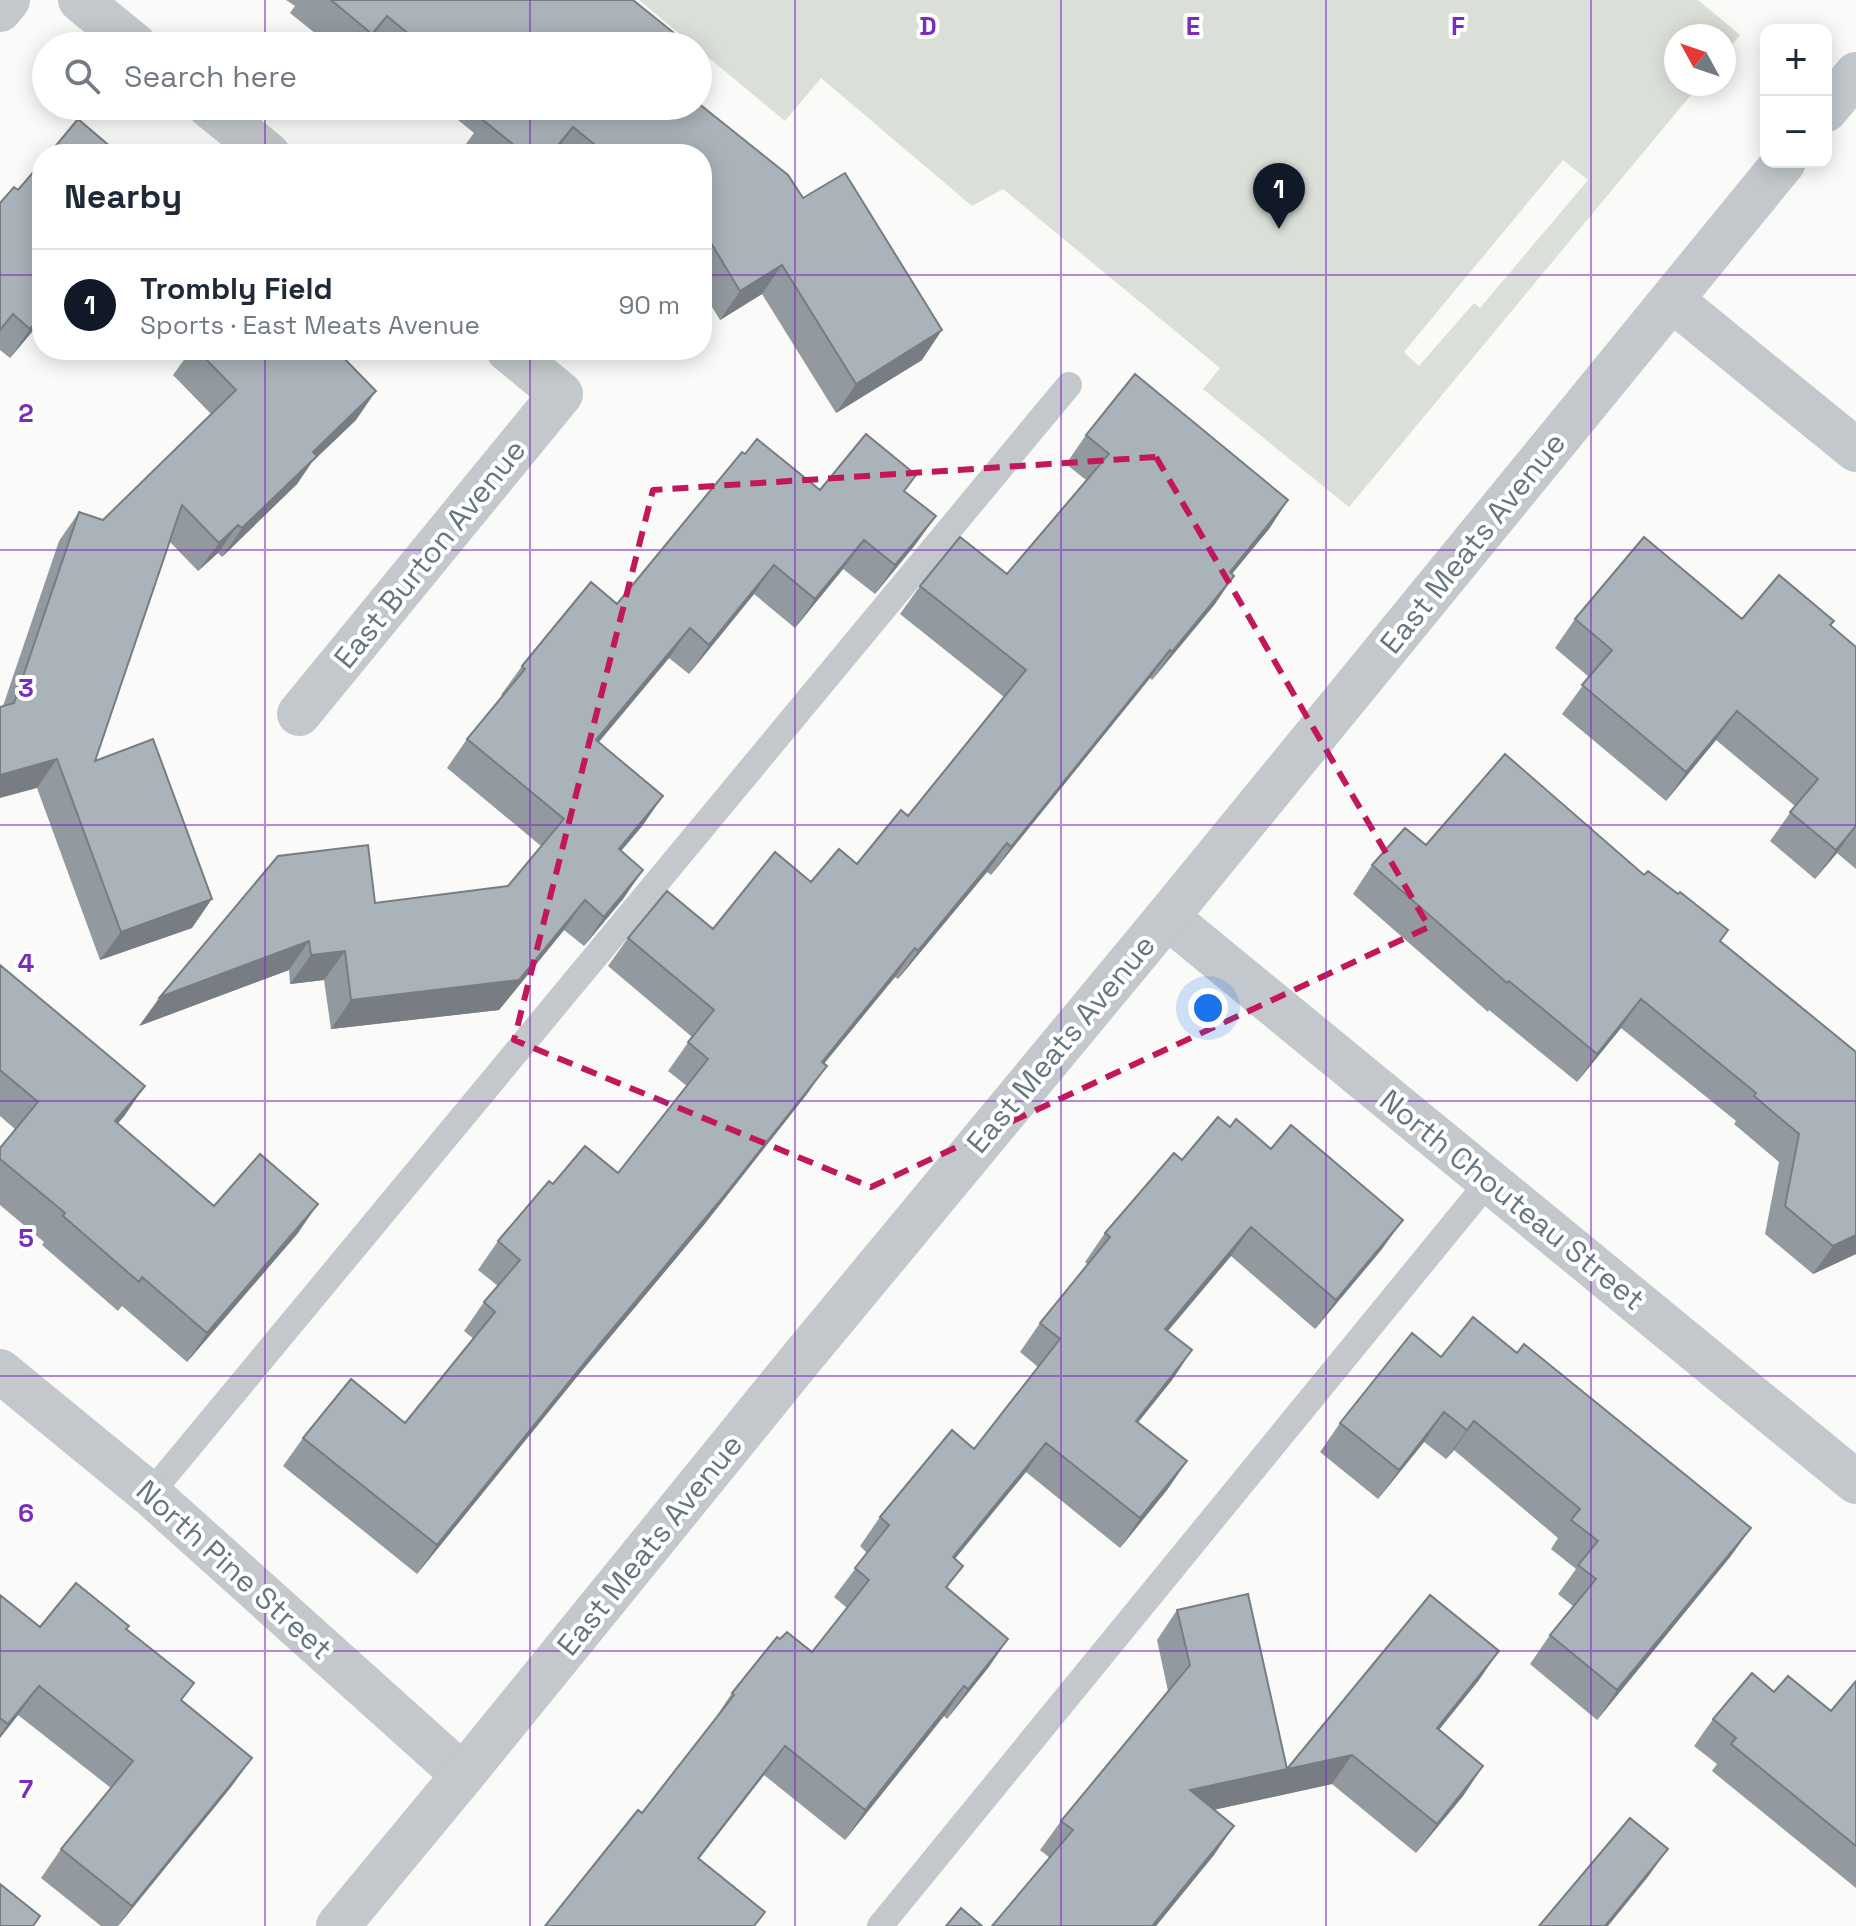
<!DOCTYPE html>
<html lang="en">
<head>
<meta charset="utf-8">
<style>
  body { margin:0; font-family:"Space Grotesk",sans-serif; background:#f6f6f7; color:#1f2937 }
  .controls { position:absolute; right:24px; top:24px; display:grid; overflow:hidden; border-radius:16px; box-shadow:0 4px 20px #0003 }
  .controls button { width:72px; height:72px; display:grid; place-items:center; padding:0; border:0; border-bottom:2px solid #e0e1e3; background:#fff; color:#1f2937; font:40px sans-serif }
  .compass { position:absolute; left:1664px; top:24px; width:72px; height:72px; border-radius:50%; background:#fff; box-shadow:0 4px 20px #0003; rotate:310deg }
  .you { position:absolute; left:1208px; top:1008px; width:28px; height:28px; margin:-20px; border:6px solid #fff; border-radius:50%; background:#1a73e8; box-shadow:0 0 0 12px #1a73e833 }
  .badge { display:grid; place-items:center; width:52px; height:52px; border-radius:50%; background:#111827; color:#fff; font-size:26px; font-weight:700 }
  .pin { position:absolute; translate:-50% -66px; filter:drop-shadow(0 2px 4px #0008) }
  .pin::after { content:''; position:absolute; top:42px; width:28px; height:24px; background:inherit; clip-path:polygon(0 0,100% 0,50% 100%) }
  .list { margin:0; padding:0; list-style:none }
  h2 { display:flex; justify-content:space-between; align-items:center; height:104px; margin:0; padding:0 32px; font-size:34px }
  h2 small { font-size:26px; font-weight:400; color:#747a83 }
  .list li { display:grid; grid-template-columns:52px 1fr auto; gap:24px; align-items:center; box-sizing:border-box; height:112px; padding:0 32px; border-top:2px solid #e0e1e3 }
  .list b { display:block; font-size:30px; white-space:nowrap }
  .list p { margin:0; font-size:26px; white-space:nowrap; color:#747a83 }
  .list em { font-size:26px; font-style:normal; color:#747a83 }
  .icon { flex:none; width:44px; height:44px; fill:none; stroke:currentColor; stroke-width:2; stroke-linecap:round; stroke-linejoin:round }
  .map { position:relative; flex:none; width:1856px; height:1926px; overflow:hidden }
  .search { position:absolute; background:#fff; box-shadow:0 4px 20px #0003; left:32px; top:32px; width:680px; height:88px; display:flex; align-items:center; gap:20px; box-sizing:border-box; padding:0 28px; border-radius:44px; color:#747a83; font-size:30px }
  .panel { position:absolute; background:#fff; box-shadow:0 4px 20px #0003; left:32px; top:144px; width:680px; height:216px; border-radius:32px }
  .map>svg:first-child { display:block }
  .green { fill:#dadfd7; fill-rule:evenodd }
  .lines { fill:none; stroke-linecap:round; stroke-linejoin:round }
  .service { stroke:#c3c8cc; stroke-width:26 }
  .minor { stroke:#c3c8cc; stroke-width:44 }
  .tertiary { stroke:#c3c8cc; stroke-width:44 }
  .wall { fill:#929a9f }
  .shaded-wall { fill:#777d82 }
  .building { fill:#aab3b9; stroke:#777d82; stroke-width:2 }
  .marked { fill:none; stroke:#c2185b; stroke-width:6; stroke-dasharray:16 10; stroke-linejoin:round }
  .grid { fill:none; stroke:#7b2cbf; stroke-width:2; stroke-opacity:0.55 }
  .labels { text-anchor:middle; stroke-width:8; stroke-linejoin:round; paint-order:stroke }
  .street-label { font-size:30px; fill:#657683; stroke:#fff }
  .grid-label { font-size:26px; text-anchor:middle; font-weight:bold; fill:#7b2cbf; stroke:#fff; stroke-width:8; stroke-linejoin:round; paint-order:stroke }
</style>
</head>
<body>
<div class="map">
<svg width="1856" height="1926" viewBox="0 0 1856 1926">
  <rect width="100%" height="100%" fill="#fafaf8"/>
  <path class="green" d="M639,0H1698L1740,35L1724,54V36H1676V84H1700L1349,507L1203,389L1220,368L1003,189L972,206L821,78L785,121L698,49V46H694ZM1563,160L1588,180L1480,308L1474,303L1419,366L1404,352Z"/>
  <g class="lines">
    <path class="service" d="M150,1494L1069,385
      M880,1926L1489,1181"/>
    <path class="minor" d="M80,0L136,46
      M0,10L8,0
      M209,106L268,154
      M299,714L561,394L508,350
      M1167,917L1856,1482
      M0,1371L150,1494L463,1775"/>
    <path class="tertiary" d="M1826,110L1856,74
      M1672,300L1856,450
      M338,1926L463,1775L805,1354L1167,917L1784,162"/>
  </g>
  <path class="wall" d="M286,0H633L672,46H331L290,13L295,6Z
    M441,106H698L803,198L922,360L836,413L762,294L720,320L702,291V154H468L462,149L474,133Z
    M42,162V320L10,358L0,350V203L18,190Z
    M178,350H336L356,420L312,462L297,484L222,557L218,553L198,571L170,542L95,761L192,928L100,960L37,788L3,706L59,541L79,512L103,520L211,414L173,375L186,357Z
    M1086,435L1288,500L1269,529L1232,574L1215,604L1152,680L1150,678L991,875L987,872L898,979L895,977L824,1064L807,1094L703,1226L580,1373L417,1574L283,1466L303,1438L405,1423L474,1339L464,1331L484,1302L498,1286L478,1270L498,1241L553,1184L618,1173L687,1086L668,1071L692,1037L608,966L628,938L713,929L811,882L857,864L908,816L1004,697L900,614L920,586L1007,574L1086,480L1066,464Z
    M745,454L820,490L905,492L936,516L915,545L875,594L843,569L795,628L754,594L689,674L669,658L599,742L643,825L621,851L643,870L623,899L584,946L564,930L499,1010L331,1029L324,980L290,984L289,970L139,1026L375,903L508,886L541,846L447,768L467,739L503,696L501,695L522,666L617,604Z
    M1575,619H1742L1830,626L1856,647V869L1837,853L1815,879L1770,841L1795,806L1716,740L1666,801L1562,714L1589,677L1555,648Z
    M1426,845L1720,941L1856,1052V1254L1813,1274L1765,1234L1779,1162L1734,1124L1736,1121L1621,1028L1577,1082L1489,1010L1488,1012L1353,894L1372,865Z
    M0,965L125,1115L118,1123L214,1206L298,1233L187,1362L122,1306L118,1311L42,1245L44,1242L0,1205V1148L16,1130L0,1116Z
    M1182,1160L1382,1249L1315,1329L1231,1256L1168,1331L1192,1350L1172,1380L1138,1422L1187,1461L1167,1490L1120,1548L1026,1472L955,1559L963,1566L947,1588L1008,1639L988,1668L947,1719L944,1716L845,1840L764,1775L699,1859L642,1813L712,1723L732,1693L780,1639L812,1652L847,1608L834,1597L867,1553L860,1546L880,1517L974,1449L1038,1367L1020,1352L1040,1323L1088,1265L1085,1262L1105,1233Z
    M1517,1353L1751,1528L1730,1557L1597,1720L1530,1664L1550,1635L1573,1606L1558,1594L1576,1569L1551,1549L1558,1538L1454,1450L1446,1459L1424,1442L1378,1499L1320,1452L1340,1423L1441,1357Z
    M0,1595L40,1627L126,1629L182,1700L252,1758L231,1787L118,1926H101L41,1878L61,1849L111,1788L18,1715L0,1738Z
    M1177,1610L1287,1769L1479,1680L1439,1730L1483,1766L1463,1796L1416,1853L1332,1784L1214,1810V1855L1156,1926H992L1050,1858L1040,1850L1061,1821L1168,1691L1157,1640Z
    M1856,1681V1888L1712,1771L1717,1764L1694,1746L1713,1719L1774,1692L1831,1711Z"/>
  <path class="shaded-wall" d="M387,16L366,45L363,46L372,34Z
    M573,127L554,154H551Z
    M782,265L762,294L720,320L740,291Z
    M42,315V320L10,358L30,329Z
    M942,330L922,360L836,413L856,384Z
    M376,391L356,420L312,462L297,484L222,557L242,528L313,452Z
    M1288,500L1269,529L1210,600L1230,572Z
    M936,516L915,545L875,594L895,565Z
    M238,525L218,553L198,571L219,543Z
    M864,540L843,569L795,628L815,599Z
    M774,565L754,594L689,674L709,645Z
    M1234,576L1215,604L1152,680L1172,652Z
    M690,628L669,658L576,769L596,740Z
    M1170,650L1150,678L991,875L1011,847Z
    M1737,711L1716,740L1666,801L1686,772Z
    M57,759L37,788L0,798V775Z
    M663,796L643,825L598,878L619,849Z
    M1856,826L1837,853L1815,879L1836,850Z
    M1007,843L987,872L898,979L918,951Z
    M643,870L623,899L584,946L604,917Z
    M212,899L192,928L100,960L121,932Z
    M585,900L564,930L499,1010L331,1029L351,1000Z
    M309,941L289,970L139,1026L160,997Z
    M915,948L895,977L802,1090L822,1062Z
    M345,951L324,980L290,984L311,955Z
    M1641,999L1621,1028L1577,1082L1597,1054Z
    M827,1066L807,1094L703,1226L580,1373L417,1574L437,1545Z
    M145,1086L125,1115L95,1150L115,1121Z
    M318,1204L298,1233L187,1362L207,1333Z
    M1403,1220L1382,1249L1315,1329L1336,1300Z
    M1251,1227L1231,1256L1145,1358L1165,1329Z
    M1856,1235V1254L1813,1274L1833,1246Z
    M1192,1350L1172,1380L1116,1450L1136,1421Z
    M1444,1412L1424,1442L1378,1499L1399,1470Z
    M1474,1421L1454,1450L1446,1459L1467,1430Z
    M1046,1443L1026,1472L932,1586L953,1557Z
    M1187,1461L1167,1490L1120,1548L1140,1518Z
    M1751,1528L1730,1557L1597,1720L1617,1690Z
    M1008,1639L988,1668L947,1719L968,1689Z
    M1499,1651L1479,1680L1416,1758L1437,1728Z
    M39,1686L18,1715L0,1738V1735L8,1724Z
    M964,1686L944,1716L845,1840L865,1810Z
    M785,1746L764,1775L677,1887L698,1858Z
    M1352,1755L1332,1784L1170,1819L1190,1790Z
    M252,1758L231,1787L118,1926L132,1906Z
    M1483,1766L1463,1796L1416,1853L1437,1824Z
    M1234,1826L1214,1855L1156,1926H1152Z
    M1668,1849L1647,1878L1608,1926H1605Z"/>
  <path class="building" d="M331,0H633L679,37L671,46H423L387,16L372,34Z
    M698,103L788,175L803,198L845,173L942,330L856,384L782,265L740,291L705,233L702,231V154H606L573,127L551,154H525L483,120L494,106H698Z
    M78,119L119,154H49Z
    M42,162V315L30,329L13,314L0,330V203L14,187L18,190Z
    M197,350H336L376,391L313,452L317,456L242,528L238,525L219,543L182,505L95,761L153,739L212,899L121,932L57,759L0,775V707L14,703L79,512L103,520L236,390Z
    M1135,374L1288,500L1230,572L1234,576L1172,652L1170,650L1011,847L1007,843L918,951L915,948L822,1062L827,1066L723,1197L599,1345L437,1545L303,1438L351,1379L405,1423L495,1312L484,1302L520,1260L498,1241L549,1181L553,1184L585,1146L618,1173L708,1059L688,1042L714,1010L628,938L667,891L713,929L775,852L811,882L839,849L857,864L901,810L908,816L1026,670L920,586L960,537L1007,574L1109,454L1086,435Z
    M866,434L916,475L904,491L936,516L895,565L864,540L815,599L774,565L709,645L690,628L596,740L663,796L619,849L643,870L604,917L585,900L519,980L351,1000L345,951L311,955L309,941L160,997L278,856L368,845L375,903L508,886L564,819L467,739L525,669L522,666L591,582L617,604L742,452L745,454L757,439L820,490Z
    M1644,537L1742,619L1779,575L1834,621L1830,625L1856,647V826L1836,850L1790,812L1818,779L1737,711L1686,772L1582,685L1612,650L1575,619Z
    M1505,754L1644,875L1648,871L1678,894L1680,892L1728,930L1720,941L1856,1052V1235L1833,1246L1785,1206L1799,1134L1754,1096L1756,1093L1641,999L1597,1054L1509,981L1507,983L1372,865L1405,828L1426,845Z
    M0,965L145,1086L115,1121L214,1206L260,1154L318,1204L207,1333L142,1277L139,1282L63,1216L65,1213L0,1159V1148L38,1102L0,1070Z
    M1218,1117L1230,1127L1236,1119L1271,1149L1291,1125L1403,1220L1336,1300L1251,1227L1165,1329L1192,1350L1136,1421L1187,1461L1140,1518L1046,1443L953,1557L963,1566L946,1587L1008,1639L968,1689L964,1686L865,1810L785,1746L698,1858L765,1912L754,1926H545L638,1810L642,1813L734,1695L732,1693L777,1637L780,1639L787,1632L812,1652L869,1580L855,1568L889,1525L880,1517L952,1430L974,1449L1060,1339L1040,1323L1110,1237L1105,1233L1174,1153L1182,1160Z
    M1473,1317L1517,1353L1524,1344L1751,1528L1617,1690L1550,1635L1596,1579L1578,1565L1598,1541L1571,1520L1580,1509L1474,1421L1467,1430L1444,1412L1399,1470L1340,1423L1412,1333L1441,1357Z
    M76,1583L129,1626L126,1629L194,1683L181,1700L252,1758L132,1906L61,1849L133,1761L39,1686L8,1724L0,1718V1595L40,1627Z
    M1248,1594L1287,1769L1430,1595L1499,1651L1437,1728L1483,1766L1437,1824L1352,1755L1190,1790L1234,1826L1153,1925L1155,1926H992L1073,1830L1061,1821L1190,1665L1177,1610Z
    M1752,1673L1774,1692L1788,1676L1831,1711L1856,1681V1846L1731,1744L1736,1738L1713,1719Z
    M1630,1818L1668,1849L1605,1926H1539Z
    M0,1884L40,1916L33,1926H0Z
    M961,1908L982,1926H946Z"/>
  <path class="marked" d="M1156,457L1429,927L871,1187L514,1040L653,490Z"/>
  <path class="grid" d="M265,0V46M530,0V46M795,0V1926M1061,0V1926M1326,0V1926M1591,0V1926M265,106V154M530,106V154M0,275H42M702,275H1856M265,350V1926M530,350V1926M0,550H1856M0,825H1856M0,1101H1856M0,1376H1856M0,1651H1856"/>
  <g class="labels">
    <g class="street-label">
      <text transform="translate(1473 543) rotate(-51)" y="10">East Meats Avenue</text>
      <text transform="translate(430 554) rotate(-51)" y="10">East Burton Avenue</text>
      <text transform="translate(1061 1044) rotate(-50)" y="10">East Meats Avenue</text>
      <text transform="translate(1512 1200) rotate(39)" y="10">North Chouteau Street</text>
      <text transform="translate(650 1545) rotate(-51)" y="10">East Meats Avenue</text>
      <text transform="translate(234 1570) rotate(42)" y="10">North Pine Street</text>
    </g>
  </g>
  <g class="grid-label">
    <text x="928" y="35">D</text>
    <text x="1193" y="35">E</text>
    <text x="1458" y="35">F</text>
    <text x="26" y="422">2</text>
    <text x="26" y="697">3</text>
    <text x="26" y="972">4</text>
    <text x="26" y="1247">5</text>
    <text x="26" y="1522">6</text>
    <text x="26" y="1798">7</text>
  </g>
</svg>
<div class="controls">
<button>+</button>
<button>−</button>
</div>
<svg class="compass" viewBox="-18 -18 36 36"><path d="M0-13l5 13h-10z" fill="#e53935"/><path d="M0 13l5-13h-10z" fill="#747a83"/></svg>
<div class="you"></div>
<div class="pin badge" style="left:1279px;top:229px">1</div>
<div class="search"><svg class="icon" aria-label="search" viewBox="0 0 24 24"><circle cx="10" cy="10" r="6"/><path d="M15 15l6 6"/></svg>Search here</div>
<section class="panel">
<h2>Nearby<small></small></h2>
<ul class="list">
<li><span class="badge">1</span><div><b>Trombly Field</b><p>Sports · East Meats Avenue</p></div><em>90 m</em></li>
</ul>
</section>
</div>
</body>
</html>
